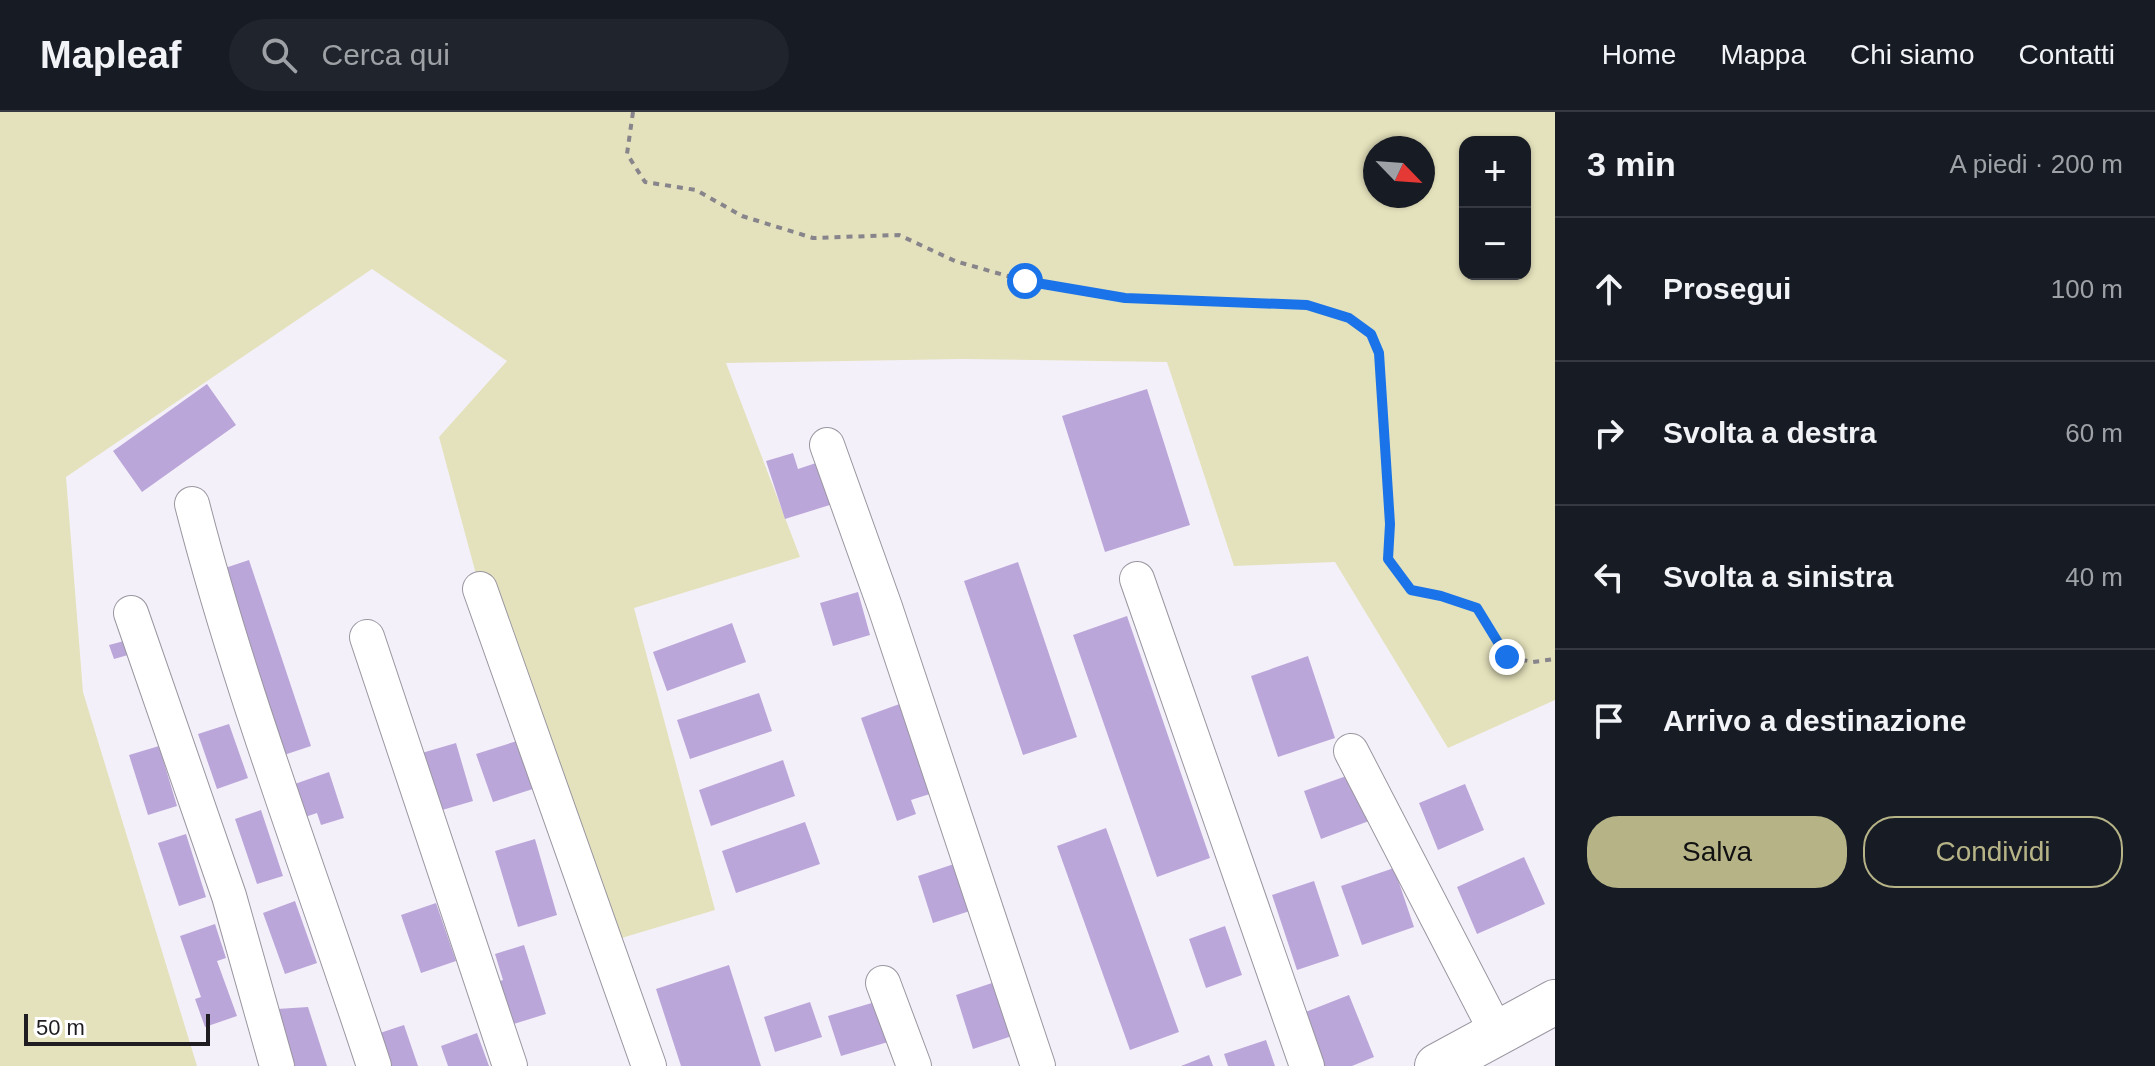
<!DOCTYPE html>
<html lang="it">
<head>
<meta charset="utf-8">
<style>
  body { margin:0; font-family:Helvetica,sans-serif; background:#20242c; color:#f1f3f6 }
  .controls { position:absolute; right:24px; top:24px; display:grid; overflow:hidden; border-radius:16px; box-shadow:0 2px 6px #0004 }
  .controls button { width:72px; height:72px; display:grid; place-items:center; padding:0; border:0; border-bottom:2px solid #363941; background:#171b24; color:#f1f3f6; font:40px sans-serif }
  .compass { position:absolute; left:1363px; top:24px; width:72px; height:72px; border-radius:50%; background:#171b24; box-shadow:0 2px 6px #0004; rotate:115deg }
  .scale { position:absolute; left:24px; bottom:20px; width:186px; box-sizing:border-box; padding-left:8px; border:4px solid #1f1d21; border-top:0; font-size:22px; line-height:28px; white-space:nowrap; color:#1f1d21; -webkit-text-stroke:6px #fff; paint-order:stroke }
  .stop { position:absolute; width:24px; height:24px; margin:-18px; border:6px solid #1a73e8; border-radius:50%; background:#fff }
  .stop.end { background:#1a73e8; border-color:#fff; box-shadow:0 2px 8px #0008 }
  .list { margin:0; padding:0; list-style:none }
  h2 { display:flex; justify-content:space-between; align-items:center; height:104px; margin:0; padding:0 32px; font-size:34px }
  h2 small { font-size:26px; font-weight:400; color:#9ea1a6 }
  .list li { display:grid; grid-template-columns:52px 1fr auto; gap:24px; align-items:center; box-sizing:border-box; height:144px; padding:0 32px; border-top:2px solid #363941 }
  .list b { display:block; font-size:30px; white-space:nowrap }
  .list em { font-size:26px; font-style:normal; color:#9ea1a6 }
  .actions { display:flex; gap:16px; padding:24px 32px }
  .actions a { flex:1; padding:18px 0; border:2px solid #b6b487; border-radius:32px; text-align:center; font-size:28px; color:#b6b487 }
  .actions .main { background:#b6b487; color:#111 }
  .icon { flex:none; width:44px; height:44px; fill:none; stroke:currentColor; stroke-width:2; stroke-linecap:round; stroke-linejoin:round }
  .map { position:relative; flex:none; width:1555px; height:954px; overflow:hidden }
  header { display:flex; align-items:center; gap:48px; box-sizing:border-box; height:112px; padding:0 40px; background:#171b24; border-bottom:2px solid #363941 }
  header strong { font-size:38px }
  nav { display:flex; gap:44px; margin-inline-start:auto; font-size:28px }
  .search { width:560px; height:72px; background:#20242c; display:flex; align-items:center; gap:20px; box-sizing:border-box; padding:0 28px; border-radius:44px; color:#9ea1a6; font-size:30px }
  main { display:flex }
  aside { flex:1; background:#171b24 }
  .map>svg:first-child { display:block }
  .green { fill:#e4e2bc; fill-rule:evenodd }
  .building { fill:#bba6d9 }
  .lines { fill:none; stroke-linecap:round; stroke-linejoin:round }
  .minor-casing { stroke:#9a96a0; stroke-width:36 }
  .major-casing { stroke:#9a96a0; stroke-width:46 }
  .path { stroke:#87848b; stroke-width:4; stroke-dasharray:6 6; stroke-linecap:butt }
  .minor { stroke:#fff; stroke-width:34 }
  .major { stroke:#fff; stroke-width:44 }
  .route { stroke:#1a73e8; stroke-width:10 }
</style>
</head>
<body>
<header>
<strong>Mapleaf</strong>
<div class="search"><svg class="icon" aria-label="search" viewBox="0 0 24 24"><circle cx="10" cy="10" r="6"/><path d="M15 15l6 6"/></svg>Cerca qui</div>
<nav><a>Home</a><a>Mappa</a><a>Chi siamo</a><a>Contatti</a></nav>
</header>
<main>
<div class="map">
<svg width="1555" height="954" viewBox="0 0 1555 954">
  <rect width="100%" height="100%" fill="#f4f0fa"/>
  <path class="green" d="M0,0H1555V588L1448,636L1335,450L1234,454L1167,250L962,247L726,251L800,445L634,496L715,798L605,831L480,477L439,325L507,249L372,157L66,365L83,580L197,954H0ZM1465,30H1525V162H1465ZM1375,36H1423V84H1375Z"/>
  <path class="building" d="M207,272L236,313L142,380L113,339Z
    M1147,277L1190,413L1105,440L1062,304Z
    M793,341L798,357L819,350L833,392L785,407L766,349Z
    M249,448L311,634L281,644L219,458Z
    M1018,450L1077,625L1023,643L964,469Z
    M858,480L870,523L833,534L820,491Z
    M1127,504L1210,746L1157,765L1073,523Z
    M732,511L746,550L667,579L653,540Z
    M124,529L128,543L114,547L109,533Z
    M1308,544L1335,626L1278,645L1251,564Z
    M759,581L772,619L690,647L677,608Z
    M905,590L936,680L911,688L916,702L897,709L861,606Z
    M229,612L248,666L217,677L198,622Z
    M520,628L536,676L493,690L476,642Z
    M456,631L473,689L432,701L415,643Z
    M159,634L177,694L148,703L129,643Z
    M783,648L795,684L711,714L699,678Z
    M329,660L344,706L321,713L317,701L299,707L289,674Z
    M1352,662L1369,709L1321,727L1304,679Z
    M1465,672L1484,718L1438,738L1419,691Z
    M261,698L283,764L257,772L235,707Z
    M805,710L820,752L736,781L722,739Z
    M1106,716L1179,920L1130,938L1057,734Z
    M186,722L206,785L179,794L158,731Z
    M535,727L557,803L518,815L495,739Z
    M1524,745L1545,792L1477,822L1457,775Z
    M960,750L976,797L933,811L918,764Z
    M1394,756L1414,815L1362,833L1341,774Z
    M1314,769L1339,844L1297,858L1272,783Z
    M295,789L317,851L285,862L263,801Z
    M436,791L456,849L421,861L401,803Z
    M215,812L226,846L217,849L237,904L205,915L195,887L201,885L180,824Z
    M1225,814L1242,863L1206,876L1189,827Z
    M524,833L546,902L507,914L494,871L503,868L495,842Z
    M729,853L761,954H681L656,877Z
    M1001,868L1018,922L973,937L956,883Z
    M1349,883L1374,945L1352,954H1324L1303,901Z
    M810,890L822,925L775,940L764,905Z
    M875,890L888,930L841,944L828,904Z
    M308,895L327,954H295L277,897Z
    M404,913L418,954H384L374,923Z
    M477,921L489,954H448L441,934Z
    M1266,928L1275,954H1228L1224,942Z
    M1209,943L1213,954H1181Z"/>
  <g class="lines">
    <defs>
      <path id="minor" d="M827,333L885,495L1038,954
        M192,392C241,583 313,767 374,954
        M1137,467L1307,954
        M480,477L649,954
        M131,501L229,784L277,954
        M367,525L510,954
        M1351,639L1497,921
        M883,871L914,954"/>
      <path id="major" d="M1437,954L1555,890"/>
    </defs>
    <use href="#minor" class="minor-casing"/>
    <use href="#major" class="major-casing"/>
    <path class="path" d="M633,0L627,42L645,70L696,78L742,104L813,126L899,123L955,149L1025,169L1125,186L1307,193L1349,206L1371,222L1379,241L1390,412L1388,447L1411,478L1477,496L1507,545L1533,550L1555,547"/>
    <use href="#minor" class="minor"/>
    <use href="#major" class="major"/>
  </g>
  <g class="lines">
    <path class="route" d="M1025,169L1125,186L1307,193L1349,206L1371,222L1379,241L1390,412L1388,447L1411,478L1441,484L1477,496L1507,545"/>
  </g>
</svg>
<div class="controls">
<button>+</button>
<button>−</button>
</div>
<svg class="compass" viewBox="-18 -18 36 36"><path d="M0-13l5 13h-10z" fill="#e53935"/><path d="M0 13l5-13h-10z" fill="#9ea1a6"/></svg>
<div class="scale">50 m</div>
<div class="stop" style="left:1025px;top:169px"></div>
<div class="stop end" style="left:1507px;top:545px"></div>
</div>
<aside>
<h2>3 min<small>A piedi · 200 m</small></h2>
<ul class="list">
<li><svg class="icon" aria-label="ahead" viewBox="0 0 24 24"><path d="M12 20V5M6 11l6-6 6 6"/></svg><div><b>Prosegui</b></div><em>100 m</em></li>
<li><svg class="icon" aria-label="right" viewBox="0 0 24 24"><path d="M7 20v-9h11M14 6l5 5-5 5"/></svg><div><b>Svolta a destra</b></div><em>60 m</em></li>
<li><svg class="icon" aria-label="left" viewBox="0 0 24 24"><path d="M17 20v-9H6M10 6l-5 5 5 5"/></svg><div><b>Svolta a sinistra</b></div><em>40 m</em></li>
<li><svg class="icon" aria-label="arrive" viewBox="0 0 24 24"><path d="M6 21V4h12l-3 4 3 4H6"/></svg><div><b>Arrivo a destinazione</b></div></li>
</ul>
<div class="actions"><a class="main">Salva</a><a>Condividi</a></div>
</aside>
</main>
</body>
</html>
